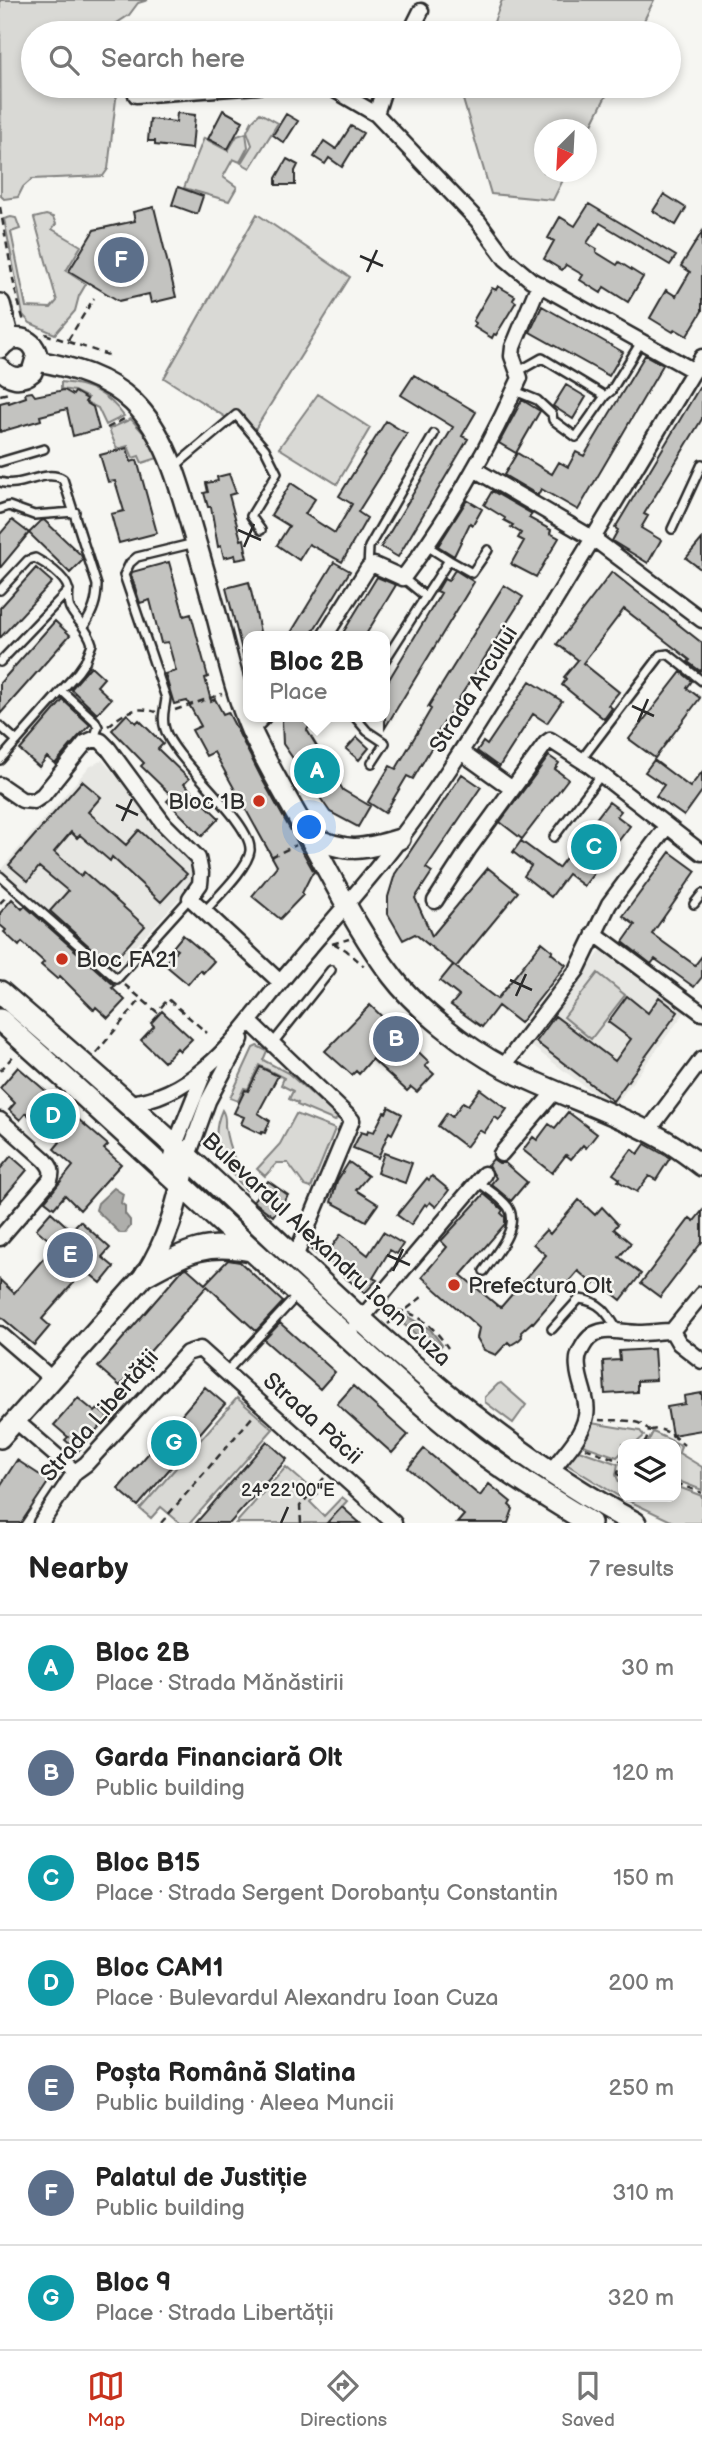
<!DOCTYPE html>
<html lang="en">
<head>
<meta charset="utf-8">
<style>
  body { margin:0; font-family:"Balsamiq Sans",sans-serif; background:#f6f6f6; color:#222 }
  .controls { position:absolute; right:21px; bottom:21px; display:grid; overflow:hidden; border-radius:14px; box-shadow:0 4px 10px #0003 }
  .controls button { width:63px; height:63px; display:grid; place-items:center; padding:0; border:0; border-bottom:2px solid #e0e0e0; background:#fff; color:#222; font:35px sans-serif }
  .compass { position:absolute; left:534px; top:119px; width:63px; height:63px; border-radius:50%; background:#fff; box-shadow:0 4px 10px #0003; rotate:204deg }
  .you { position:absolute; left:310px; top:828px; width:24px; height:24px; margin:-18px; border:5px solid #fff; border-radius:50%; background:#1a73e8; box-shadow:0 0 0 10px #1a73e833 }
  .badge { display:grid; place-items:center; width:46px; height:46px; border-radius:50%; background:#c8321e; color:#fff; font-size:23px; font-weight:700 }
  .pin { position:absolute; translate:-50% -50%; border:4px solid #fff; box-shadow:0 2px 7px #0006 }
  .popup { position:absolute; left:243px; top:631px; width:147px; height:91px; box-sizing:border-box; display:grid; place-content:center; border-radius:14px; background:#fff; filter:drop-shadow(0 2px 5px #0005); font-size:23px; white-space:nowrap; color:#767676 }
  .popup b { font-size:26px; color:#222 }
  .popup::after { content:''; position:absolute; left:50%; top:100%; margin-left:-14px; border:14px solid transparent; border-top-color:#fff }
  .list { margin:0; padding:0; list-style:none }
  h2 { display:flex; justify-content:space-between; align-items:center; height:91px; margin:0; padding:0 28px; font-size:30px }
  h2 small { font-size:23px; font-weight:400; color:#767676 }
  .list li { display:grid; grid-template-columns:46px 1fr auto; gap:21px; align-items:center; box-sizing:border-box; height:105px; padding:0 28px; border-top:2px solid #e0e0e0 }
  .list b { display:block; font-size:26px; white-space:nowrap }
  .list p { margin:0; font-size:23px; white-space:nowrap; color:#767676 }
  .list em { font-size:23px; font-style:normal; color:#767676 }
  .icon { flex:none; width:38px; height:38px; fill:none; stroke:currentColor; stroke-width:2; stroke-linecap:round; stroke-linejoin:round }
  .map { position:relative; flex:none; width:702px; height:1523px; overflow:hidden }
  .search { position:absolute; background:#fff; box-shadow:0 4px 10px #0003; left:21px; right:21px; top:21px; height:77px; display:flex; align-items:center; gap:18px; box-sizing:border-box; padding:0 24px; border-radius:38px; color:#767676; font-size:26px }
  .sheet { height:826px; background:#fff }
  nav { display:flex; justify-content:space-around; align-items:center; box-sizing:border-box; height:98px; border-top:2px solid #e0e0e0; background:#fff; font-size:19px; color:#767676 }
  nav a { display:grid; justify-items:center; gap:4px }
  nav .on { color:#c8321e }
  .map>svg:first-child { display:block }
  .built { fill:#e7e7e3 }
  .green { fill:#d9d9d5; stroke:#828280; stroke-width:2 }
  .water { fill:#aeaeab; stroke:#7a7a78; stroke-width:2 }
  .building { fill:#c3c3c0; stroke:#2b2b2b; stroke-width:2 }
  .lines { fill:none; stroke-linecap:round; stroke-linejoin:round }
  .service-casing { stroke:#2b2b2b; stroke-width:12 }
  .minor-casing { stroke:#2b2b2b; stroke-width:19 }
  .tertiary-casing { stroke:#2b2b2b; stroke-width:24 }
  .secondary-casing { stroke:#2b2b2b; stroke-width:26 }
  .path { stroke:#2b2b2b; stroke-width:2.5; stroke-dasharray:7 5; stroke-linecap:butt }
  .service { stroke:#f6f6f2; stroke-width:7 }
  .minor { stroke:#f6f6f2; stroke-width:14 }
  .tertiary { stroke:#f6f6f2; stroke-width:19 }
  .secondary { stroke:#f6f6f2; stroke-width:21 }
  .ticks { fill:none; stroke:#2b2b2b; stroke-width:2.5 }
  .poi-dot { fill:#c8321e; stroke:#f6f6f2; stroke-width:2.5 }
  .labels { text-anchor:middle; stroke-width:5; stroke-linejoin:round; paint-order:stroke }
  .street-label { font-size:23px; fill:#2b2b2b; stroke:#f6f6f2 }
  .poi-label { font-size:23px; fill:#2b2b2b; stroke:#f6f6f2; text-anchor:start }
  .ticks-label { font-size:18px; text-anchor:middle; fill:#2b2b2b; stroke:#f6f6f2; stroke-width:5; stroke-linejoin:round; paint-order:stroke }
</style>
</head>
<body>
<div class="map">
<svg width="702" height="1523" viewBox="0 0 702 1523">
  <rect width="100%" height="100%" fill="#f6f6f2"/>
  <filter id="ink" filterUnits="userSpaceOnUse"><feTurbulence type="fractalNoise" baseFrequency=".0143" numOctaves="2"/><feDisplacementMap in="SourceGraphic" scale="14" xChannelSelector="R" yChannelSelector="G"/><feConvolveMatrix kernelMatrix="1 2 1 2 8 2 1 2 1" color-interpolation-filters="sRGB"/></filter>
  <g filter="url(#ink)">
    <path class="built" d="M102,760L193,862L196,872L192,884L115,969L1,869L89,767Z
      M603,948L685,1012L613,1108L530,1045Z"/>
    <path class="green" d="M0,0H148L138,3L129,15L108,29L109,33H33V86H121L116,99L108,169L103,176L32,179L23,187L18,197L4,199L1,196Z
      M502,0H654L638,33H490Z
      M459,86H611L587,134L586,130H544V172H567L553,200L491,194Z
      M260,113L278,123L250,168L241,163L252,145L247,131L252,121Z
      M246,133L248,147L240,162L233,159L223,177L237,187L229,201L184,188L204,138L228,151L237,136Z
      M257,214L350,277L252,434L164,378Z
      M46,215L53,217L56,224L52,229L81,246L66,271L86,284L79,296L75,311L55,334L30,323L23,315L4,219L11,217L16,218L20,229L11,232L26,307L51,308L57,301L34,218Z
      M61,382C89,384 107,393 124,416L106,425L98,408L86,402L88,398L74,391L61,389Z
      M318,394L370,428L337,484L279,448Z
      M131,419L155,446L161,457L142,463L139,456L133,458L128,446L117,449L109,429Z
      M598,973L625,995L591,1039L564,1017Z
      M257,1046L267,1051L263,1060L288,1073L338,1117L335,1121L297,1105L298,1103L289,1099L293,1091L281,1085L284,1078L259,1065L248,1089L244,1088L238,1101L230,1098L253,1048Z
      M222,1110C226,1116 225,1120 225,1126C228,1147 235,1168 252,1180L246,1190C224,1165 207,1144 222,1110Z
      M296,1114L335,1129L311,1188L305,1186L288,1163H277L265,1176L257,1169L280,1144Z
      M363,1332L523,1461L516,1471L358,1338Z
      M501,1383L526,1405L513,1423L485,1402V1397L498,1384Z
      M237,1398L273,1429L190,1523H180L161,1507L151,1518L140,1509Z
      M591,1423L640,1431L644,1436L635,1444H623V1451L617,1457L583,1445L582,1443Z
      M653,1432L679,1444L681,1446L679,1453L702,1467V1490L676,1480V1444H647Z
      M576,1449L618,1464L616,1475L623,1492L620,1497L568,1465L567,1461Z
      M286,1467L317,1494L310,1502L324,1516L342,1497L347,1501L327,1523H236Z
      M676,1486L702,1496V1523H675L627,1500L628,1497H676Z"/>
    <path class="water" d="M114,1188L123,1194L121,1203L125,1206V1214L130,1220V1227L125,1233H120L96,1210L98,1203Z
      M406,1316L430,1329L442,1345L436,1351L401,1322Z"/>
    <path class="building" d="M223,110L243,121L228,149L208,139Z
      M177,113L195,115L192,149L155,145V141H148L150,119L176,122Z
      M286,114L298,121L284,143L273,135Z
      M351,126L363,133L342,167L329,158L325,164L314,157L324,141L336,149Z
      M287,159L298,165L295,171V185H276V178Z
      M178,187L203,196L197,214L172,205Z
      M664,194L686,208L676,225L653,211Z
      M589,204L676,256L670,265L600,223L587,243L597,249L596,252L617,265L619,262L643,277L628,302L604,287L601,293L580,280L583,275L566,265L562,270L544,259L554,241L548,238L560,217L575,226Z
      M154,207L176,297L151,303L149,294L119,301L69,271L94,230L135,221L133,212Z
      M702,232V311L687,336L675,329L673,332L650,318L666,290L676,296L690,272L681,266Z
      M498,286L515,296L513,300L516,302L496,335L494,334L492,338L474,327L476,323L473,321L492,288L496,290Z
      M542,306L623,352L609,376L530,332Z
      M645,355L663,365L578,510L541,489L538,495L504,475L517,453L552,474L559,462L568,467L576,452L584,456Z
      M414,375L476,412L462,436L468,439L398,557L381,547L453,427L401,395Z
      M702,383V419L644,514L648,516L641,528L661,540L648,563L612,541L618,530L615,528Z
      M566,385L586,397L573,419L553,406Z
      M64,390L73,395L75,392L87,399L85,402L93,407L99,429L73,436L67,409L40,416L41,420L0,432V403L8,401L9,403L26,397L25,393L32,392L35,396Z
      M522,400L540,411L516,453L499,443Z
      M386,421L407,434L358,512L367,518L342,562L309,544L299,560L277,545L289,526L271,515L291,483L315,499L305,514L335,533L352,504L339,496Z
      M127,448L131,462L137,460L157,533L119,543L111,514L124,511L115,481L108,482L100,455Z
      M229,474L236,493L229,495L241,540L244,539L246,550H245L247,558L236,560L235,555L224,558L221,546L218,547L211,507H208L204,493L208,492L206,483L218,481L217,477Z
      M492,491L532,514L529,518L551,530L550,533L559,538L536,577L511,564L524,541L518,538L521,533L511,527L513,525L504,520L505,518L484,505Z
      M467,500L482,509L473,525L470,523L454,556L438,546Z
      M12,520L29,533L0,568V534Z
      M44,520L81,555L83,560L70,573L29,533L41,521Z
      M702,539V570L686,558Z
      M169,562L184,616L191,614L208,677L205,678L211,701L215,699L223,714L228,712L262,779L314,872L311,875L302,893L303,895L280,919L252,896L277,866L214,752L206,756L192,730L201,726L187,701L174,704L165,674L176,671L168,642L161,643L150,600L140,603L131,575L132,572Z
      M334,562L350,571L310,636H289Z
      M36,568L52,582L0,638V608Z
      M455,570L474,582L385,728V686L441,593L437,591L444,579L448,581Z
      M612,572L702,643V669L700,671L688,662L690,660L624,609L583,663L619,692L608,705L612,708L604,719L562,685L566,679L564,677L578,660L557,644Z
      M377,577L396,585L365,636H341Z
      M249,582L261,636H249V662H245L226,588Z
      M504,585L523,597L438,732L440,733L413,779L407,776L385,813L368,802L390,766L396,769L431,709L428,707Z
      M55,621L70,635L0,714V683Z
      M91,666L104,678L97,686L111,699L97,714L71,689Z
      M681,672L692,681L687,688L700,698L655,758L629,739Z
      M530,681L562,701L547,723L533,714L499,767L477,751L483,742L487,745Z
      M63,700L90,725L78,737L55,764L47,757L39,767L20,750Z
      M127,714L136,723L139,720L163,744L158,749L189,779L184,784L219,818L202,836L167,801L172,796L141,766L144,763L112,730Z
      M284,717H315L307,730L343,790L370,806L358,827L330,812L283,744L282,721Z
      M357,737L369,748L359,760L346,749Z
      M549,756L559,763L555,769L568,779L522,839L500,822Z
      M654,760L690,787L702,772V791L684,816L656,796L664,785L645,772Z
      M462,774L481,787L426,868L432,872L415,898L432,936L488,868L518,892L456,967L415,934L403,940L388,914V897L395,874Z
      M82,781L101,797L88,812L126,845L139,830L187,874L161,902L112,857L110,861L80,835L77,838L71,832L54,852L81,876L84,872L145,926L110,965L50,911L68,891L39,867L28,881L9,865Z
      M609,802L621,811L617,816L630,826L584,886L568,874L551,897L524,876L531,866L513,852L521,841L558,868Z
      M670,852L696,871L652,934L695,965L702,956V977L694,987L655,959L651,964L623,942L635,925L623,916Z
      M12,899L22,909L25,906L115,986L112,988L125,1000L108,1018L96,1007L94,1010L60,976L57,979L41,965L44,962L22,942L19,946L4,932L6,930L0,925V913Z
      M183,935L214,961L203,973L200,970L188,984L164,964L177,950L173,947Z
      M542,942L553,951L551,953L566,965L520,1023L498,1006L482,1027L451,1005L459,996L440,981L453,965L497,999Z
      M627,996L648,1013L659,997L678,1012L613,1101L536,1042L555,1016L615,1061L631,1039L608,1022Z
      M370,1005L429,1062L425,1066L434,1074L417,1092L411,1087L407,1091L372,1059L359,1074L356,1071L352,1075L325,1051Z
      M162,1011L192,1039L180,1051L177,1048L164,1062L141,1040L154,1026L151,1023Z
      M18,1067L108,1145L104,1149L121,1164L80,1210L65,1195L54,1208L45,1201L73,1166L54,1149L60,1142L26,1113L20,1120L9,1110L15,1103L0,1088Z
      M260,1067L278,1076L258,1113L270,1121L265,1133L262,1132L261,1134L241,1124L244,1117L234,1113L245,1090L248,1091Z
      M480,1089L507,1109L499,1120L495,1117L484,1133L479,1130L466,1147L438,1126L447,1113L452,1117L463,1102L468,1105Z
      M389,1107L402,1114L392,1134L389,1132L378,1158L353,1148L361,1132L367,1134L368,1130L374,1132L384,1112L386,1113Z
      M568,1112L597,1134L586,1148L583,1145L571,1159L566,1155L552,1173L523,1150L533,1137L537,1140L549,1124L555,1128Z
      M645,1144L670,1158L656,1180L649,1176L637,1192L618,1181L620,1179L613,1174L632,1149L638,1154Z
      M384,1153L412,1163L405,1183L377,1173Z
      M11,1156L27,1170L0,1202V1169Z
      M493,1159L499,1163H505L527,1182L511,1201L491,1184L496,1178L488,1165Z
      M349,1162L368,1176L356,1190L378,1204L366,1221L331,1202L337,1181Z
      M432,1176L449,1190L436,1207L430,1202L427,1206L425,1204L411,1225L397,1215L427,1178L429,1180Z
      M268,1181L288,1195L273,1216L253,1201Z
      M484,1194L503,1210L501,1213L505,1217V1224L461,1275L498,1306L501,1307L546,1255L533,1244L546,1230L550,1234L579,1200L595,1215L602,1207L618,1224L614,1229L631,1243L619,1257L641,1274L621,1300L597,1281L594,1285L578,1271L533,1323L532,1322L521,1332L522,1337L519,1340L511,1345L508,1342L496,1355L484,1350L477,1338L479,1328L422,1277L447,1247L441,1241Z
      M702,1211V1242L660,1297L641,1283L690,1218L694,1221Z
      M51,1212L71,1230L80,1221L110,1248L102,1257L114,1267L101,1283L85,1270L42,1319L50,1326L34,1345L0,1316V1280L14,1293L55,1245L36,1229Z
      M383,1232L403,1244L397,1254L390,1250L373,1278L377,1280L365,1293L342,1275L344,1272L311,1250L318,1239L331,1248L341,1234L368,1255Z
      M228,1260L240,1262L283,1302L256,1331L207,1286L120,1386L98,1367L183,1269L187,1268L205,1284Z
      M280,1323L335,1372L320,1389L264,1340Z
      M654,1349L656,1380L637,1381V1392L605,1394L603,1361L620,1360L619,1351Z
      M353,1386L408,1435L392,1453L337,1404Z
      M205,1387L225,1404L138,1506L118,1489Z
      M702,1393V1430L672,1435L667,1407L685,1404L684,1396Z
      M78,1398L95,1412L98,1409L108,1417L78,1451L65,1440L68,1437L54,1425Z
      M267,1441L287,1459L230,1523H196Z
      M424,1449L480,1496L489,1484L511,1502L509,1505L513,1509L508,1523H457L464,1515L408,1468Z
      M17,1460L49,1481L21,1523H0V1486Z
      M342,1507L360,1523H327Z"/>
    <g class="lines">
      <defs>
        <path id="service" d="M515,391L537,400L552,414L553,420L576,437L605,396L542,358L519,371
          M605,396L611,391L641,342
          M0,462L44,449
          M173,468L236,415L265,449L277,473L251,516L261,530
          M0,482C21,489 45,468 63,479L97,585C97,601 93,612 84,626
          M0,509L9,506L34,515L75,512
          M672,529L702,464
          M195,543L137,557L130,563L124,575L166,698C165,709 161,718 165,729C173,760 253,822 250,851C248,868 216,898 205,911
          M449,560L472,573L488,550
          M368,568L369,547L434,434
          M403,578L425,596
          M0,590L28,560L35,558C45,563 65,577 68,588C70,596 66,603 71,610C78,622 88,629 92,644L85,662L78,672L0,760
          M385,660L449,560L427,546
          M0,662L69,590
          M62,691L95,721L98,727L94,739
          M355,717L367,731L385,743L372,763
          M0,726L17,741
          M581,760L661,655L668,654L702,681
          M554,837L601,775
          M0,876L117,979L190,898
          M694,904L702,894
          M273,1043L331,970
          M478,1182C487,1189 501,1197 508,1207C521,1226 495,1255 484,1271
          M552,1329L579,1299C601,1301 608,1314 618,1331
          M227,1371L291,1302"/>
        <path id="minor" d="M410,33L421,11
          M328,86L376,114L478,221L506,259L531,280L694,371
          M136,95L258,86
          M376,114L385,86
          M474,469L594,539L702,620
          M325,636L368,568L374,565L403,578C449,517 489,448 520,378L512,356L513,347L539,284
          M251,729L263,717
          M461,752L511,788
          M0,785L22,800L34,801L43,795L85,743L94,739L101,741L108,748L164,824L198,858L201,873L200,884L190,898L280,982
          M435,901L468,850L546,743L550,740L589,765L702,853
          M594,933L702,1013
          M250,1022L352,1120L295,1257
          M503,1067L577,970L609,904L667,826
          M128,1103C205,1096 248,1019 294,966C329,924 366,884 399,840C445,780 484,715 524,651C585,553 643,455 702,357
          M0,1120L45,1160C51,1167 53,1171 50,1180L0,1238
          M648,1131L702,1059
          M501,1154L555,1091
          M188,1156L208,1101L241,1039
          M168,1174L175,1145L206,1068
          M356,1325L484,1174
          M672,1331L702,1294
          M672,1331L679,1343L702,1361
          M0,1334L52,1379
          M16,1421L75,1472
          M551,1471C563,1455 582,1437 586,1416C589,1400 579,1384 578,1368C577,1361 578,1354 582,1348C595,1322 616,1333 639,1333C650,1333 661,1331 672,1331
          M41,1523L75,1472L86,1464L187,1353L200,1349L394,1523"/>
        <path id="tertiary" d="M0,304L9,339
          M0,348C12,333 32,336 37,355L32,372C21,381 9,379 0,368
          M37,361C72,367 107,377 133,402C165,433 178,480 190,522C200,557 211,593 220,629C229,663 237,697 251,730C269,769 291,805 312,842C337,887 360,935 392,976C417,1009 467,1048 503,1067C554,1094 611,1110 661,1138C676,1146 689,1156 702,1166
          M309,836C346,853 361,851 400,839
          M0,1438L146,1274C171,1234 177,1201 188,1156"/>
        <path id="secondary" d="M0,992C76,1058 152,1123 225,1192C353,1312 479,1440 635,1523
          M0,1020C105,1113 206,1209 310,1303C364,1352 417,1402 474,1447C511,1475 550,1499 590,1523
          M146,1274C187,1252 204,1241 251,1250"/>
      </defs>
      <use href="#service" class="service-casing"/>
      <use href="#minor" class="minor-casing"/>
      <use href="#tertiary" class="tertiary-casing"/>
      <use href="#secondary" class="secondary-casing"/>
      <path class="path" d="M0,207L15,290L24,322
        M45,334L111,356
        M68,340L94,298
        M0,395L9,393
        M107,428L126,418
        M175,710L222,694
        M108,726C124,713 135,705 156,712
        M271,857L296,845
        M0,903L7,896
        M333,943L346,950L364,966
        M332,944L349,939
        M125,985L157,1012L168,999L207,1033
        M96,1053L141,999
        M0,1071L15,1054
        M385,1310C414,1308 433,1325 448,1348
        M388,1324L422,1297
        M599,1420C613,1421 641,1417 649,1431L646,1441L641,1444
        M649,1431C663,1425 673,1436 684,1445
        M585,1448L623,1462
        M623,1458L618,1473L623,1489
        M676,1483L702,1493
        M161,1523L254,1415
        M301,1523L300,1506L324,1478"/>
      <use href="#service" class="service"/>
      <use href="#minor" class="minor"/>
      <use href="#tertiary" class="tertiary"/>
      <use href="#secondary" class="secondary"/>
    </g>
  </g>
  <path class="ticks" d="M360,256L383,266M367,272L377,250M238,530L261,540M244,547L254,524M632,706L654,716M638,722L648,699M116,805L138,815M122,821L132,799M510,980L532,990M516,996L526,974M387,1255L410,1265M393,1271L403,1249M281,1523L288,1507"/>
  <g class="poi-dot">
    <circle cx="259" cy="801" r="7"/>
    <circle cx="62" cy="959" r="7"/>
    <circle cx="454" cy="1285" r="7"/>
  </g>
  <g class="labels">
    <g class="street-label">
      <text transform="translate(473 689) rotate(-58)" y="8">Strada Arcului</text>
      <text transform="translate(327 1249) rotate(43)" y="8">Bulevardul Alexandru Ioan Cuza</text>
      <text transform="translate(99 1415) rotate(-49)" y="8">Strada Libertății</text>
      <text transform="translate(313 1418) rotate(42)" y="8">Strada Păcii</text>
    </g>
    <g class="poi-label">
      <text x="245" y="809" text-anchor="end">Bloc 1B</text>
      <text x="76" y="967">Bloc FA21</text>
      <text x="468" y="1293">Prefectura Olt</text>
    </g>
  </g>
  <g class="ticks-label">
    <text x="288" y="1496">24°22'00"E</text>
  </g>
</svg>
<div class="controls">
<button><svg class="icon" aria-label="layers" viewBox="0 0 24 24"><path d="M12 4l9 5-9 5-9-5zM3 14l9 5 9-5"/></svg></button>
</div>
<svg class="compass" viewBox="-18 -18 36 36"><path d="M0-13l5 13h-10z" fill="#e53935"/><path d="M0 13l5-13h-10z" fill="#767676"/></svg>
<div class="you"></div>
<div class="pin badge" style="left:317px;top:771px;background:#0f9aa8">A</div>
<div class="popup"><b>Bloc 2B</b>Place</div>
<div class="pin badge" style="left:396px;top:1039px;background:#5c6f8a">B</div>
<div class="pin badge" style="left:594px;top:847px;background:#0f9aa8">C</div>
<div class="pin badge" style="left:53px;top:1116px;background:#0f9aa8">D</div>
<div class="pin badge" style="left:70px;top:1255px;background:#5c6f8a">E</div>
<div class="pin badge" style="left:121px;top:260px;background:#5c6f8a">F</div>
<div class="pin badge" style="left:174px;top:1443px;background:#0f9aa8">G</div>
<div class="search"><svg class="icon" aria-label="search" viewBox="0 0 24 24"><circle cx="10" cy="10" r="6"/><path d="M15 15l6 6"/></svg>Search here</div>
</div>
<section class="sheet">
<h2>Nearby<small>7 results</small></h2>
<ul class="list">
<li><span class="badge" style="background:#0f9aa8">A</span><div><b>Bloc 2B</b><p>Place · Strada Mănăstirii</p></div><em>30 m</em></li>
<li><span class="badge" style="background:#5c6f8a">B</span><div><b>Garda Financiară Olt</b><p>Public building</p></div><em>120 m</em></li>
<li><span class="badge" style="background:#0f9aa8">C</span><div><b>Bloc B15</b><p>Place · Strada Sergent Dorobanțu Constantin</p></div><em>150 m</em></li>
<li><span class="badge" style="background:#0f9aa8">D</span><div><b>Bloc CAM1</b><p>Place · Bulevardul Alexandru Ioan Cuza</p></div><em>200 m</em></li>
<li><span class="badge" style="background:#5c6f8a">E</span><div><b>Poșta Română Slatina</b><p>Public building · Aleea Muncii</p></div><em>250 m</em></li>
<li><span class="badge" style="background:#5c6f8a">F</span><div><b>Palatul de Justiție</b><p>Public building</p></div><em>310 m</em></li>
<li><span class="badge" style="background:#0f9aa8">G</span><div><b>Bloc 9</b><p>Place · Strada Libertății</p></div><em>320 m</em></li>
</ul>
</section>
<nav>
<a class="on"><svg class="icon" aria-label="map" viewBox="0 0 24 24"><path d="M3 6l6-2 6 2 6-2v14l-6 2-6-2-6 2zM9 4v14M15 6v14"/></svg>Map</a>
<a><svg class="icon" aria-label="directions" viewBox="0 0 24 24"><path d="M12 3l9 9-9 9-9-9zM9 14v-3h6M13 9l2 2-2 2"/></svg>Directions</a>
<a><svg class="icon" aria-label="saved" viewBox="0 0 24 24"><path d="M7 4h10v16l-5-4-5 4z"/></svg>Saved</a>
</nav>
</body>
</html>
